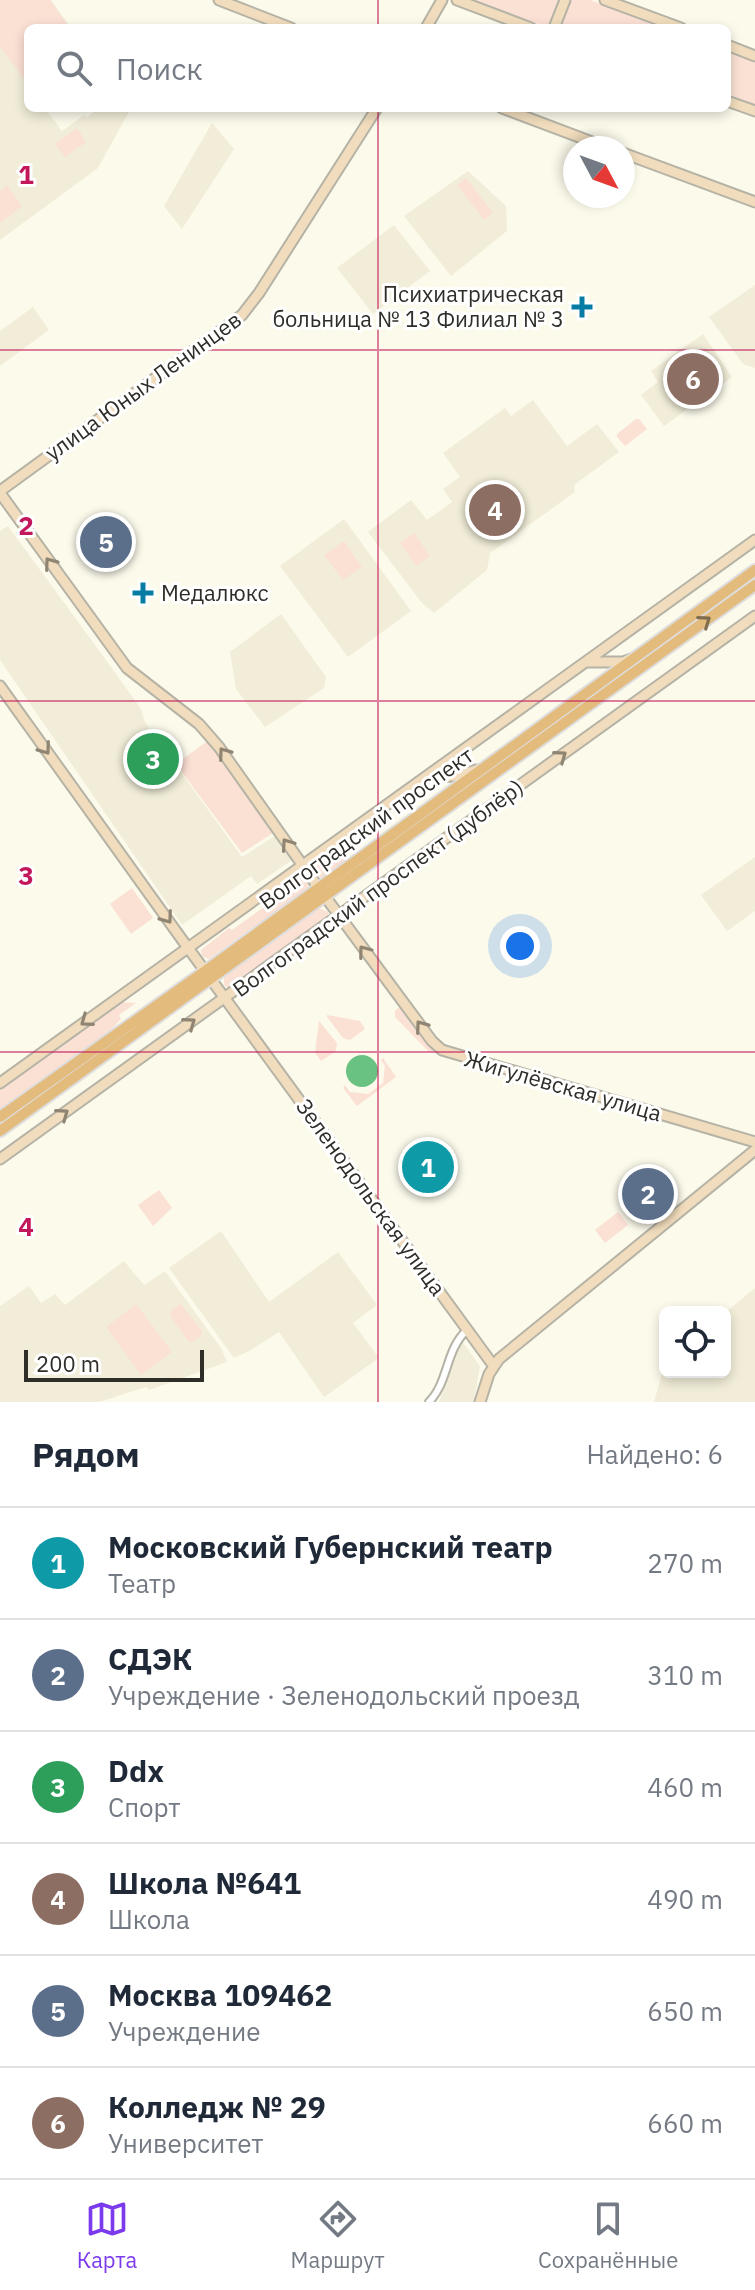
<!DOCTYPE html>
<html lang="ru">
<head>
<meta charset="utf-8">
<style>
  body { margin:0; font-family:"IBM Plex Sans",sans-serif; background:#f2f2f3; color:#1f2937 }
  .controls { position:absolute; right:24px; bottom:24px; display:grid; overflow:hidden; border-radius:12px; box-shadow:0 4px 12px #0003 }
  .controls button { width:72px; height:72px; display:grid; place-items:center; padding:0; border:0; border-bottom:2px solid #e0e1e3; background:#fff; color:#1f2937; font:40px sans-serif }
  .compass { position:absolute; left:563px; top:136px; width:72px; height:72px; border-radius:50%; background:#fff; box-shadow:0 4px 12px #0003; rotate:131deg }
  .scale { position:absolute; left:24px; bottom:20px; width:180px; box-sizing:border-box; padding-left:8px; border:4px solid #2e2d28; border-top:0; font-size:22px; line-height:28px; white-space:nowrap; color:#2e2d28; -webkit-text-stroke:6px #fff; paint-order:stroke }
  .you { position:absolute; left:520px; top:946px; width:28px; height:28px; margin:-20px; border:6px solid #fff; border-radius:50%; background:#1a73e8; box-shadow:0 0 0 12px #1a73e833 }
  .badge { display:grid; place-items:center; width:52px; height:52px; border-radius:50%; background:#7c3aed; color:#fff; font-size:26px; font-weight:700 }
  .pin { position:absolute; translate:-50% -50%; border:4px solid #fff; box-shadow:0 2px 8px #0006 }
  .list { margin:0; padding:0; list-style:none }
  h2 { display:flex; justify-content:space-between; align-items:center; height:104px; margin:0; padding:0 32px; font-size:34px }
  h2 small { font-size:26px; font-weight:400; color:#747a83 }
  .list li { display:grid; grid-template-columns:52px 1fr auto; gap:24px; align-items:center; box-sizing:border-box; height:112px; padding:0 32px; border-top:2px solid #e0e1e3 }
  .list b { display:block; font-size:30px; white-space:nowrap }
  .list p { margin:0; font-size:26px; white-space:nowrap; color:#747a83 }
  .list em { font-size:26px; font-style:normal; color:#747a83 }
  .icon { flex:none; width:44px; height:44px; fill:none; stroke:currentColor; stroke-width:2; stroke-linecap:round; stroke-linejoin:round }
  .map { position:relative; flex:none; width:755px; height:1402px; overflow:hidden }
  .search { position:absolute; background:#fff; box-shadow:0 4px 12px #0003; left:24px; right:24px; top:24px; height:88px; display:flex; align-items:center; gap:20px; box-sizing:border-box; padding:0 28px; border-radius:12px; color:#747a83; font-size:30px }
  .sheet { height:776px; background:#fff }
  nav { display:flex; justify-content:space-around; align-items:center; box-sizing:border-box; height:112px; border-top:2px solid #e0e1e3; background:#fff; font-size:22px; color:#747a83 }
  nav a { display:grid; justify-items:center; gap:4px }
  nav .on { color:#7c3aed }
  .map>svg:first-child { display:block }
  .built { fill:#f1edd8 }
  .green { fill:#fbe0d4 }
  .water { fill:#6ac282 }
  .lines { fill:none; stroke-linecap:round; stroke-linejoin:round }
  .street-casing { stroke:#b5b3a6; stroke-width:10 }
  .secondary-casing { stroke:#b5b3a6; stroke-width:13 }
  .primary-casing { stroke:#dedddd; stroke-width:14 }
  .street { stroke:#fff; stroke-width:6 }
  .secondary { stroke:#f1ddbd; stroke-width:9 }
  .primary { stroke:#e3bb7c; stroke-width:10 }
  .oneway { stroke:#908572 }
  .oneway2 { stroke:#7f6d4e }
  .grid { fill:none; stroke:#c2185b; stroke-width:2; stroke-opacity:0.55 }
  .poi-dot { fill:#067ca4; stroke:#fff; stroke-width:3 }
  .labels { text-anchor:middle; stroke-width:6; stroke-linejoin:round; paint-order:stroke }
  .poi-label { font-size:22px; fill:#2e2d28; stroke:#fff; text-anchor:end }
  .street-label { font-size:22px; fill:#2e2d28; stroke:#fff }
  .grid-label { font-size:26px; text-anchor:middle; font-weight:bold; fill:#c2185b; stroke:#fff; stroke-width:6; stroke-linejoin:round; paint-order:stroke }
</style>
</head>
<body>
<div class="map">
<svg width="755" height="1402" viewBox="0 0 755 1402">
  <rect width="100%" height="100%" fill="#fcfaeb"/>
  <path class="built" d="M0,0H51L71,28H28V108H45L62,131L84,115L87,117L99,108H131L98,168L0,240Z
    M212,123L234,149L182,229L164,206Z
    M468,171L506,206L507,231L451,276L404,216Z
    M394,225L430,271L373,314L337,268Z
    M755,285V368L743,364L709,317Z
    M33,307L49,330L0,366V331Z
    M703,334L732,377L664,426L641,395L658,382L651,371Z
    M533,400L567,446L597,424L619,452L574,485L575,492L490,553L487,570L434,613L422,603L368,532L411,500L427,520L452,502L443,489L460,477L443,453L505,408L511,416Z
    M344,519L411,611L348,657L280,566Z
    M8,526L111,667L141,709L145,722L242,857L275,836L292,860L257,884L251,876L182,925L0,660V531Z
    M281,614L326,677L324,688L265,727L236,689L230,652Z
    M755,857V911L727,931L701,895Z
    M221,1231L269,1302L338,1252L377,1305L353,1323L379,1358L324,1397L279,1332L251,1350L234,1358L169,1268Z
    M124,1261L144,1285L165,1271L221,1348L227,1362L149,1390L146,1387L99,1402H0V1306L29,1286L41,1303L55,1294L65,1305Z
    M755,1288V1402H654L665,1363V1372H725V1313Z
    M461,1340L480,1366L474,1402H439Z"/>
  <path class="green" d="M0,0H50L70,28H28V84L0,47Z
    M474,0H561L549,28Z
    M569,0H590L666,28H558Z
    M727,51L755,61V105L727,95Z
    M77,128L86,142L65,157L55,144Z
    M466,178L493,213L484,220L457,185Z
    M7,185L22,206L0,223V191Z
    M636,419H639L647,429L625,446L617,437V434Z
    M414,533L430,556L416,566L400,543Z
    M344,541L362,567L343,580L324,555Z
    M206,742H210L274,831L273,833L242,853L176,764Z
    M343,841L356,844L347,852L349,857L323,878L314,875L311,868L313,863Z
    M301,876L308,880V888L209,959L202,956L201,950L229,928L232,930L286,891L285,888Z
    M132,888L153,918L131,934L110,904Z
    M319,908L328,912V920L230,989L224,985V977Z
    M119,1002L136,1003L119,1015L121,1019L108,1033L0,1110V1088Z
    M398,1008H404L435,1048L433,1052H429L395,1017V1011Z
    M327,1015L360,1021L365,1029L350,1040L343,1038L327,1017Z
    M319,1021L337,1043L336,1051L321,1061L315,1053Z
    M383,1058L396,1077L357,1106L343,1088L345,1085L350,1092L368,1094L383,1083L385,1066L381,1060Z
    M159,1190L172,1208L153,1226L138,1205Z
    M618,1212L628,1225L605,1243L595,1230Z
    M136,1304L172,1352L141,1375L106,1327Z
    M181,1304L202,1331L201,1336L192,1342L188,1341L170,1316L171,1310Z"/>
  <path class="water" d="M346 1071a16 16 0 1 1 32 0a16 16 0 1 1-32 0Z"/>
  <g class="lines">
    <defs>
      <path id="street" d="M429,1402C449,1382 445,1350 467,1330"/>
      <path id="secondary" d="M219,0L291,28
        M457,0L531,28
        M605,0L681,28
        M426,28L442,0
        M554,28L565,0
        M727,45L755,56
        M727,101L755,111
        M502,108L608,148
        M623,153L755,202
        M0,491L242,315L259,293L377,108
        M0,493L127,668L199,724L219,747L318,887L432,1041L442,1050L755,1142
        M586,662H623L631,659
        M0,686L183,941L493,1365
        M428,777L457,776L476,770
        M0,1083L755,540
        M0,1159L755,616
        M480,1402L489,1374L499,1359L755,1150"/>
      <path id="primary" d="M0,1117L205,971L755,570
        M0,1131L755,585"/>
    </defs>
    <use href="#street" class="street-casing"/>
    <use href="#secondary" class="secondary-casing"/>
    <use href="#primary" class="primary-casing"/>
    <use href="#street" class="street"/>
    <use href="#secondary" class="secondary"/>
    <use href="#primary" class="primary"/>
  </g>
  <defs><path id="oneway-chevron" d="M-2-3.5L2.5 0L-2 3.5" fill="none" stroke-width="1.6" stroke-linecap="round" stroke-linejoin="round" transform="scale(2)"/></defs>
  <g class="oneway">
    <use href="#oneway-chevron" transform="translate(50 563) rotate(-126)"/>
    <use href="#oneway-chevron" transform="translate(45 749) rotate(54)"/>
    <use href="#oneway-chevron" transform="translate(224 753) rotate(-126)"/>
    <use href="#oneway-chevron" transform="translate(561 756) rotate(-36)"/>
    <use href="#oneway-chevron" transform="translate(287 844) rotate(-125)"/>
    <use href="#oneway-chevron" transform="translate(167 918) rotate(54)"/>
    <use href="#oneway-chevron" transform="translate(364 951) rotate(-127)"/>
    <use href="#oneway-chevron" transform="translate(86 1021) rotate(144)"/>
    <use href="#oneway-chevron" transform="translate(190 1023) rotate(-36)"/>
    <use href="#oneway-chevron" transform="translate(421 1026) rotate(-126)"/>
    <use href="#oneway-chevron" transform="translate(63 1114) rotate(-36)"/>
  </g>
  <use class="oneway2" href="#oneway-chevron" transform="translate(705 621) rotate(-35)"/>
  <path class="grid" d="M378,0V28M378,108V1402M0,350H755M0,701H755M0,1052H755"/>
  <g class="poi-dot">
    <path d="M578 295h8v8h8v8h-8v8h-8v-8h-8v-8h8z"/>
    <path d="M139 581h8v8h8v8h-8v8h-8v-8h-8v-8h8z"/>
  </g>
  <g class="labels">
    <g class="poi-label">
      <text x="564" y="302">Психиатрическая<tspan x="564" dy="25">больница № 13 Филиал № 3</tspan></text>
      <text x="161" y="601" text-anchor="start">Медалюкс</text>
    </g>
    <g class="street-label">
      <text transform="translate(143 386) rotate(-36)" y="8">улица Юных Ленинцев</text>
      <text transform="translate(366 828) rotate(-36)" y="8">Волгоградский проспект</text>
      <text transform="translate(378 888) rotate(-36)" y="8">Волгоградский проспект (дублёр)</text>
      <text transform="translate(563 1086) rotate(16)" y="8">Жигулёвская улица</text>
      <text transform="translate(371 1197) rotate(54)" y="8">Зеленодольская улица</text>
    </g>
  </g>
  <g class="grid-label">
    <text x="26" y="184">1</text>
    <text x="26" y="535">2</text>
    <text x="26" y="885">3</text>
    <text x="26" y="1236">4</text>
  </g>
</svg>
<div class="controls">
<button><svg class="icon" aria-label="locate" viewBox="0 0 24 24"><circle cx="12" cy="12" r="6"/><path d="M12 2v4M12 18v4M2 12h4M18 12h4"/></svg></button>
</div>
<svg class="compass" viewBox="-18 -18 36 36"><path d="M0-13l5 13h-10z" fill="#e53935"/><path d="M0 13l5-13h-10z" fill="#747a83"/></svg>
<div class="scale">200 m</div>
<div class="you"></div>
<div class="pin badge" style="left:428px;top:1167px;background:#0f9aa8">1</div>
<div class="pin badge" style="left:648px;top:1194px;background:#5c6f8a">2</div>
<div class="pin badge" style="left:153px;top:759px;background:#2e9e5b">3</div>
<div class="pin badge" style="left:495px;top:510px;background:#8d6e63">4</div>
<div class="pin badge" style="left:106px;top:542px;background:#5c6f8a">5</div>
<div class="pin badge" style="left:693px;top:379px;background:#8d6e63">6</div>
<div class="search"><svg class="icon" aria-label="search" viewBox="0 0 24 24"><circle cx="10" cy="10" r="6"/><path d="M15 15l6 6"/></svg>Поиск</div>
</div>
<section class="sheet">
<h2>Рядом<small>Найдено: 6</small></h2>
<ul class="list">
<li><span class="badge" style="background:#0f9aa8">1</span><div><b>Московский Губернский театр</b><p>Театр</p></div><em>270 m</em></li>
<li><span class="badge" style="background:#5c6f8a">2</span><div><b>СДЭК</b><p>Учреждение · Зеленодольский проезд</p></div><em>310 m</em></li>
<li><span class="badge" style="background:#2e9e5b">3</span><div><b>Ddx</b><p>Спорт</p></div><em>460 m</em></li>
<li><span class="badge" style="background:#8d6e63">4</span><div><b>Школа №641</b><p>Школа</p></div><em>490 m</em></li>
<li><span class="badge" style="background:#5c6f8a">5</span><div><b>Москва 109462</b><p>Учреждение</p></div><em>650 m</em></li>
<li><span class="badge" style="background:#8d6e63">6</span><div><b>Колледж № 29</b><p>Университет</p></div><em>660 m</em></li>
</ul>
</section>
<nav>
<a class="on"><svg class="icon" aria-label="map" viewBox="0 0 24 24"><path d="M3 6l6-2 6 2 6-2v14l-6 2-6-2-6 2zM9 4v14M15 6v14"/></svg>Карта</a>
<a><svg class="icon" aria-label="directions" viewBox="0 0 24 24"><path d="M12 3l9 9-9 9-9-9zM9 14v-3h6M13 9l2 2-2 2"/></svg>Маршрут</a>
<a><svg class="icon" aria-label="saved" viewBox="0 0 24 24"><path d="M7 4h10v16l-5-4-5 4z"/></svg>Сохранённые</a>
</nav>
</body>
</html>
